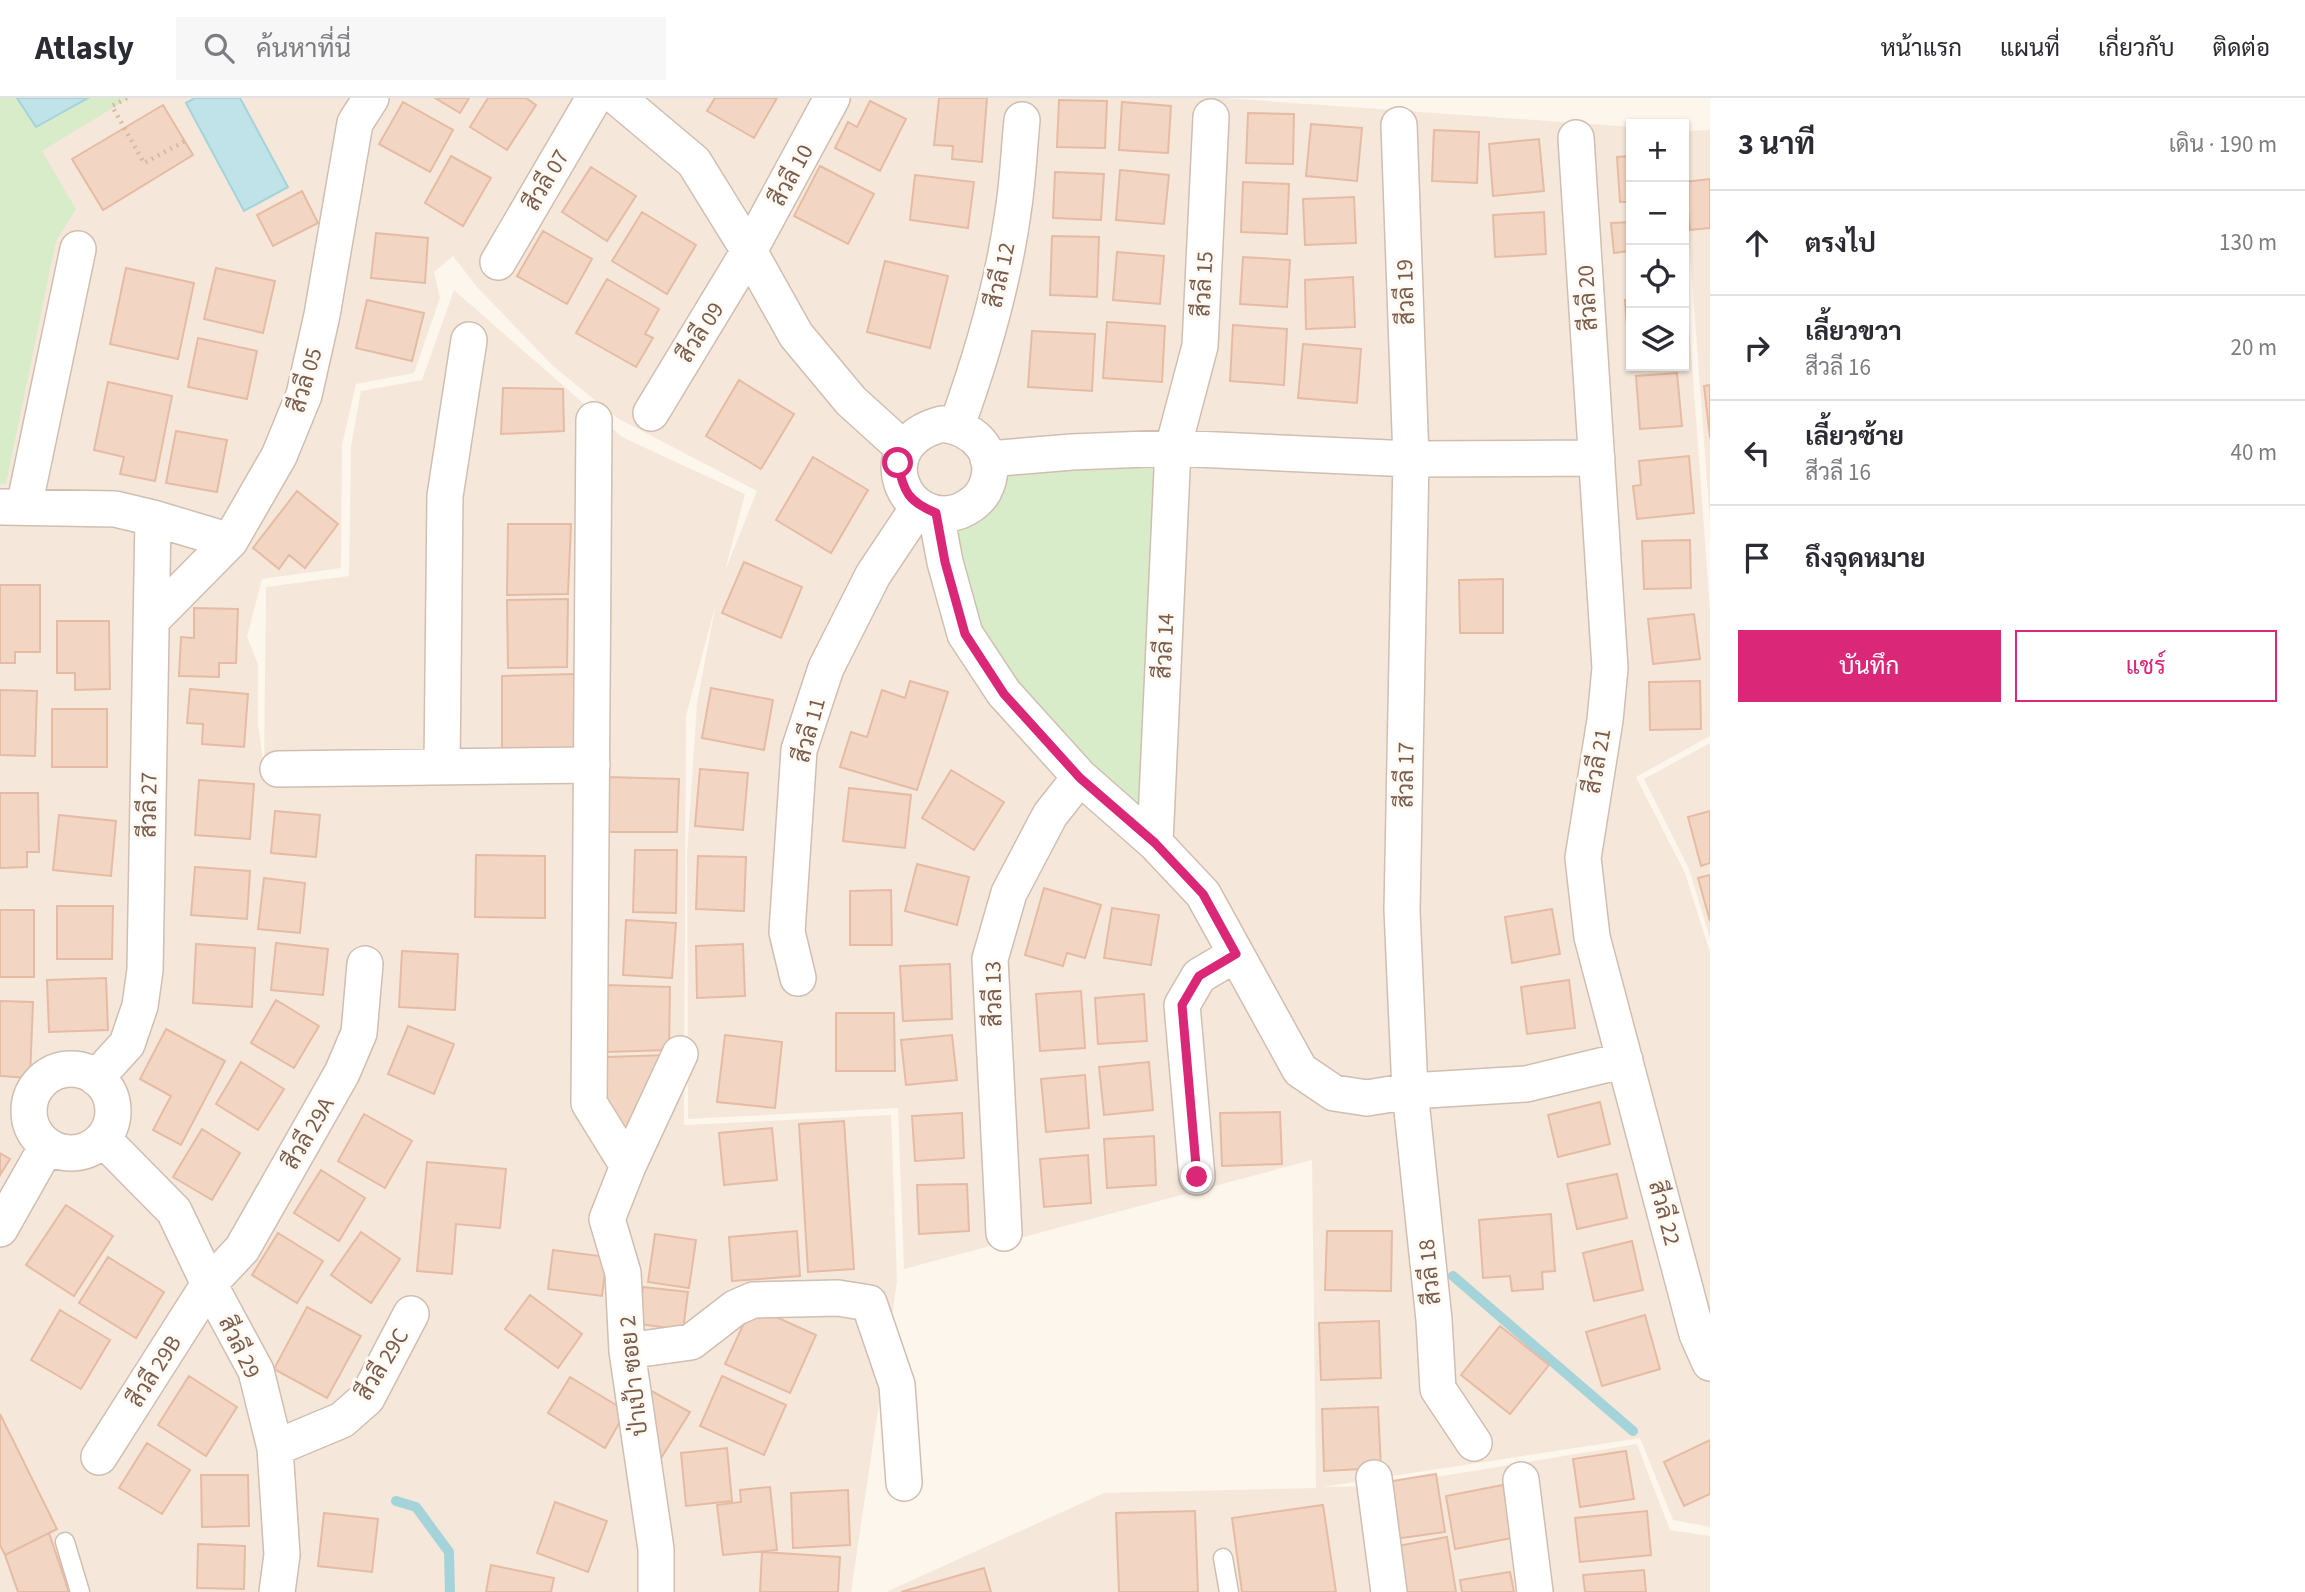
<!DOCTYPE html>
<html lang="th">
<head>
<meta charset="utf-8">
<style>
  body { margin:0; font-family:"Source Sans 3",Sarabun,sans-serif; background:#f7f7f7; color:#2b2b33 }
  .controls { position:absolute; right:21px; top:21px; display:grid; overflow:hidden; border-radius:0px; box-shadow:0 2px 5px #0004 }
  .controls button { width:63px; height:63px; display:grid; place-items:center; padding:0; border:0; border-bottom:2px solid #e1e1e2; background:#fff; color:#2b2b33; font:35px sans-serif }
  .stop { position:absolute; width:21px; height:21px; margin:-16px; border:5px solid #db2777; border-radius:50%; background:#fff }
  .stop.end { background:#db2777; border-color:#fff; box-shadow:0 2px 7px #0008 }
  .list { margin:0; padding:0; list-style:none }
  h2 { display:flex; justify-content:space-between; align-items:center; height:91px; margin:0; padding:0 28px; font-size:30px }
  h2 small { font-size:23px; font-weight:400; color:#7c7c81 }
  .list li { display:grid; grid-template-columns:46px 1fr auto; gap:21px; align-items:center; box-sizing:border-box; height:105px; padding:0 28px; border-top:2px solid #e1e1e2 }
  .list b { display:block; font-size:26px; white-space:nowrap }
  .list p { margin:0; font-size:23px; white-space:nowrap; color:#7c7c81 }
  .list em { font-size:23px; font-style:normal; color:#7c7c81 }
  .actions { display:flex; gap:14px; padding:21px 28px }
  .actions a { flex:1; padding:16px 0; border:2px solid #db2777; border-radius:0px; text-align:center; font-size:24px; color:#db2777 }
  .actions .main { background:#db2777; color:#fff }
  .icon { flex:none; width:38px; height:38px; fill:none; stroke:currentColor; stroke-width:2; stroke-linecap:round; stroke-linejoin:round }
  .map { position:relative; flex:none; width:1710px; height:1494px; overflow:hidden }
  header { display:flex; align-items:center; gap:42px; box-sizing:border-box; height:98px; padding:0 35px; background:#fff; border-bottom:2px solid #e1e1e2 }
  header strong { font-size:33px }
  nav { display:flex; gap:38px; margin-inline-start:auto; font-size:24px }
  .search { width:490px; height:63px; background:#f7f7f7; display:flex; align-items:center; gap:18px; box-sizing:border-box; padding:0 24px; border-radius:0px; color:#7c7c81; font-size:26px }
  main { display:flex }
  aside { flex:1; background:#fff }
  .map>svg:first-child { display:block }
  .residential { fill:#f5e8da; fill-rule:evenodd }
  .green { fill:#d8ecc9 }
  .water { fill:#bfe3e8; stroke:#a5d3da; stroke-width:2 }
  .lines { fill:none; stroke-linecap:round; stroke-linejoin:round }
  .stream { stroke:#a5d3da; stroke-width:10 }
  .building { fill:#f3d5c3; stroke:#e6bba3; stroke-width:2 }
  .service-casing { stroke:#d1beb0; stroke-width:21 }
  .minor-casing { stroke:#d1beb0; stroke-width:38 }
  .path { stroke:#d9b8a5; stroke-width:4.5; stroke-dasharray:2 5; stroke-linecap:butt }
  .service { stroke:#fff; stroke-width:18 }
  .minor { stroke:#fff; stroke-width:35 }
  .route { stroke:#db2777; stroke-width:9 }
  .labels { text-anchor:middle; stroke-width:6; stroke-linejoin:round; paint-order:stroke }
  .street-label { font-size:23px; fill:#7a5c4d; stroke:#fffaf3 }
</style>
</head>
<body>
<header>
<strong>Atlasly</strong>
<div class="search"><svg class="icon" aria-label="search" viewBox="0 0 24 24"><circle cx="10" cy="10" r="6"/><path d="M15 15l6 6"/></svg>ค้นหาที่นี่</div>
<nav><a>หน้าแรก</a><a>แผนที่</a><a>เกี่ยวกับ</a><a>ติดต่อ</a></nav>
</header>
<main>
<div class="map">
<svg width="1710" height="1494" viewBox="0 0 1710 1494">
  <rect width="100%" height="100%" fill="#fdf6ec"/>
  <path class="residential" d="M0,0H1226L1631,29V268H1684V157L1710,511V638L1636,679L1685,775L1710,854V1429L1673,1422L1640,1340L1322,1389L1382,1388L1637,1346L1670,1432L1710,1438V1494H886L1104,1395L1316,1390L1312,1062L904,1171L898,1010L688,1021L687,756L697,605L716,505L686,618L684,1027L891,1017L897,1184L851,1494H0ZM453,158L477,189L553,268L617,320L757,393L725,473L745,396L622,339L454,192L422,282L361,293L351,348L349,478L266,489L264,671L258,626V566L247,539L262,481L341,470L342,347L356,286L414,275L440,200L434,174Z
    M1710,32V423L1684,75V33Z
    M1710,645V840L1689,771L1644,681Z"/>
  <path class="green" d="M0,0H129L42,53L76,111L56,143L6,386H0Z
    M1155,368L1140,708L1093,667L1018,584L981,528L957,433H954C987,421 997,410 1007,377Z"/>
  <path class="water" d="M17,0H88L36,29Z
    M195,0H240L288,89L244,113L186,5Z"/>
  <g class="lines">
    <path class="stream" d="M1453,1178L1633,1333
      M396,1403L416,1409L449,1454L450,1494"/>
  </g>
  <path class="building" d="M435,0H469L460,15Z
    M488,0H526L536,7L507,52L470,29Z
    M715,0H777L754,40L707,13Z
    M939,0H987L982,64L952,61L953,48L934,47Z
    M1059,2L1107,3L1105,50L1057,49Z
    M870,3L906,21L880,73L835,50L848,24L857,29Z
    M403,4L453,32L430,74L379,46Z
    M1122,4L1171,8L1168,55L1119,52Z
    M163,7L193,57L103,112L72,61Z
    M1248,15L1294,16L1293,66L1246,65Z
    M1311,26L1362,30L1357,83L1306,78Z
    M1434,32L1479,34L1477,85L1432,83Z
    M1539,41L1544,93L1493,98L1489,46Z
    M451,58L491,80L463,128L425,105Z
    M1631,58V104H1620L1617,59Z
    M820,68L874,96L848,146L794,118Z
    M591,69L636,98L607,143L562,114Z
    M1120,72L1169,77L1164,126L1116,122Z
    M1055,74L1104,76L1101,122L1053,120Z
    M915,77L974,84L968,130L910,122Z
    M1710,81V130L1690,132L1685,84Z
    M1243,84L1289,86L1287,136L1241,134Z
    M302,93L318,125L273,148L257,117Z
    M1354,99L1356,145L1305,147L1303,101Z
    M642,114L696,147L667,196L612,163Z
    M1544,114L1546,156L1495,159L1493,117Z
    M1631,124V174L1629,153L1614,155L1611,125Z
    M543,133L592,161L567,206L517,178Z
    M376,135L428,140L425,185L371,180Z
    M1052,138L1099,139L1097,199L1050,197Z
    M1117,154L1164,158L1160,206L1113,202Z
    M1243,159L1290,162L1287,209L1240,206Z
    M885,163L948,178L930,250L867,234Z
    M126,170L194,185L178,261L110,246Z
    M216,170L275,183L263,235L204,221Z
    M1353,179L1355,229L1306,231L1305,182Z
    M607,181L659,211L645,236L653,240L636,269L576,235Z
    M1631,201V252L1629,253L1625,202Z
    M367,202L424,215L412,263L356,250Z
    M1107,224L1165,228L1162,284L1103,280Z
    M1233,227L1287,231L1284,287L1230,283Z
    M1032,233L1095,236L1092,293L1028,289Z
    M198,240L257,253L247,301L188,289Z
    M1303,246L1361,251L1357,305L1298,300Z
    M1677,275L1682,328L1640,331L1636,278Z
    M739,282L794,316L761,371L706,338Z
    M108,284L172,298L155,383L120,376L124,359L94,352Z
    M1710,287V340L1704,288Z
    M503,290L563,291L564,333L501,336Z
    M176,333L227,342L217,394L166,385Z
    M1689,358L1694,415L1637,421L1633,388L1641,387L1639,363Z
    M813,359L868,392L831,455L776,422Z
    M297,393L338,426L305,470L289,457L279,471L253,450Z
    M508,426H571L568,496L507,497Z
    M1690,442L1691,490L1644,491L1642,443Z
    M744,464L802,489L781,540L722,515Z
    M1503,481V535H1460L1459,482Z
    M0,487H40V554H15V565H0Z
    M568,501L567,569L508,570L507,502Z
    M194,510L238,511L236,565H219V579L179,578L181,539L194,540Z
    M1694,516L1700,561L1653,566L1648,521Z
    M57,523H109L110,591L75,592V575H57Z
    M574,576L575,651L502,652V578Z
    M910,583L948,594L917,692L840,669L851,634L867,639L882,592L905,600Z
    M1700,583L1701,631L1650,632L1649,584Z
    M711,590L773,602L764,652L702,640Z
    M190,591L248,596L244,649L202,646L203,626L187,625Z
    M0,592L37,593L35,658L0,657Z
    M52,611H107V669H52Z
    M700,671L748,675L743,732L695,728Z
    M951,672L1004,704L974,752L922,720Z
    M606,679L679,681L677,734H606Z
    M199,682L254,686L250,741L195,737Z
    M849,690L911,697L905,750L843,743Z
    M0,695H38L39,754H27V769L0,770Z
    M275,713L320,717L316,759L271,755Z
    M1710,713V765L1701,768L1688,719Z
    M59,717L116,723L111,778L53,772Z
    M635,752H677L676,815L633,814Z
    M476,757L545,758V820L475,819Z
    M698,758L746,759L744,813L696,811Z
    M917,766L969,779L957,827L905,813Z
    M195,769L250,773L247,821L191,817Z
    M1710,777V823L1698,780Z
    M264,780L305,785L300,835L258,831Z
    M1044,790L1101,807L1085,860L1067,855L1063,868L1025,857Z
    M891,792L892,847H850V793Z
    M57,808H113L112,861H57Z
    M1112,810L1159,817L1151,867L1104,860Z
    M1552,811L1560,856L1512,865L1505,819Z
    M0,812H34V879H0Z
    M626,822L676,825L672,880L623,877Z
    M276,845L328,851L323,897L271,892Z
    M196,846L255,850L252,909L193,905Z
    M743,846L745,898L697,900L696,848Z
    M402,853L458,856L455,912L399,909Z
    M950,866L952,921L903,923L900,868Z
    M106,880L108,932L49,934L47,882Z
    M1569,882L1575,930L1527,936L1521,889Z
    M604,887L670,889L669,952L605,954Z
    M1081,893L1085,950L1040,953L1036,896Z
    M1144,896L1147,943L1098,946L1095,900Z
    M276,902L319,928L294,970L251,945Z
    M0,903L33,904L30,980L0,978Z
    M836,915H894L895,973H836Z
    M408,928L454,946L434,996L388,976Z
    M166,931L225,963L181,1047L153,1032L171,998L140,981Z
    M725,937L782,944L775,1010L717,1004Z
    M952,937L957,982L906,987L901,942Z
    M667,957L636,1034L618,1035L604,1007L607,959Z
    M241,964L284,991L258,1032L216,1006Z
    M1149,964L1153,1012L1104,1017L1099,969Z
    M1085,977L1089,1030L1046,1034L1041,981Z
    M1600,1004L1610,1046L1558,1059L1548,1017Z
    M1280,1014L1282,1066L1222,1068L1220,1015Z
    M962,1015L964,1060L915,1063L912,1018Z
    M364,1016L412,1043L385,1090L338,1063Z
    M844,1023L854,1171L808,1174L799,1026Z
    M772,1030L777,1082L724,1087L719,1035Z
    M202,1031L240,1055L212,1102L173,1079Z
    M1154,1038L1156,1087L1107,1090L1104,1041Z
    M0,1055L10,1061L0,1077Z
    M1088,1057L1091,1105L1044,1109L1040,1061Z
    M427,1064L506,1071L500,1130L456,1126L452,1176L417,1173Z
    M321,1072L365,1100L339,1143L294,1115Z
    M1617,1076L1627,1120L1577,1131L1567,1086Z
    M967,1086L969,1133L919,1136L917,1087Z
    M66,1107L113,1138L74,1198L26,1167Z
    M1551,1116L1555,1173L1542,1174L1543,1191L1512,1193L1510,1178L1483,1180L1479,1122Z
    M797,1133L800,1178L732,1183L729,1139Z
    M1327,1133H1392L1391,1193L1325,1192Z
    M361,1134L400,1161L371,1205L331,1177Z
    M278,1135L323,1163L297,1205L252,1177Z
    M655,1136L696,1142L689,1190L648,1184Z
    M1632,1143L1643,1192L1594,1203L1583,1155Z
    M553,1152L607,1159L602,1198L548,1191Z
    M108,1159L164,1194L136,1240L79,1205Z
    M643,1189L688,1194L683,1232L639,1226Z
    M530,1197L582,1236L558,1270L505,1231Z
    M752,1208L816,1237L790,1295L725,1266Z
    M307,1209L361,1238L327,1300L274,1271Z
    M60,1212L110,1242L81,1291L31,1262Z
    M1645,1217L1660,1271L1602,1288L1586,1234Z
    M1379,1223L1381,1280L1321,1282L1319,1225Z
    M1500,1228L1549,1267L1510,1316L1461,1277Z
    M189,1278L237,1309L206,1358L158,1327Z
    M722,1278L786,1307L764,1357L700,1328Z
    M570,1279L626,1313L605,1350L548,1315Z
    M646,1290L690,1314L656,1368Z
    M1378,1309L1381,1370L1324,1373L1322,1311Z
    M0,1316L57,1431L5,1457L0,1447Z
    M1710,1342V1396L1684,1408L1664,1364Z
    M147,1345L190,1372L162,1416L119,1390Z
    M727,1350L732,1403L686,1408L681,1355Z
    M1626,1353L1634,1401L1580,1409L1573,1361Z
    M1436,1376L1445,1434L1394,1441L1386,1384Z
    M201,1377H248L249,1428L202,1429Z
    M1503,1387L1512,1440L1455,1451L1446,1398Z
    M770,1389L777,1452L723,1457L717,1407L741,1404L740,1392Z
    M848,1392L850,1447L793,1450L791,1395Z
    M555,1404L607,1423L588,1474L537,1455Z
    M1323,1407L1336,1494H1242L1232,1420Z
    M1195,1413L1198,1494H1119L1116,1415Z
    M1647,1413L1651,1457L1580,1464L1575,1420Z
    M324,1415L378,1421L372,1474L318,1468Z
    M49,1435L69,1494H18L5,1457Z
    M1447,1439L1456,1494H1405L1397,1448Z
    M198,1446L245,1448L244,1491L197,1490Z
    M762,1454L840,1459L838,1494H760Z
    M491,1467L554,1480L551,1494H486Z
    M984,1470L991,1494H901Z
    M1644,1472L1646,1494H1585L1583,1477Z
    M1510,1474L1514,1494H1462L1460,1482Z"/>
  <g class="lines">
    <defs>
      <path id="service" d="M65,1444L80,1494
        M1223,1460L1229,1494"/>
      <path id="minor" d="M618,0L694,64L749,153L796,237L851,303L904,351
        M1399,27L1411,361L1402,812L1410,993L1434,1222L1438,1291L1474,1345
        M1576,40L1610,570L1605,622L1583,760L1592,839L1697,1236L1710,1265
        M498,164L594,0
        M651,315L749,153L832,0
        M594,322L589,1005L628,1068
        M942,326C976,330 1002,358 984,393C979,402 969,409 960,413C905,433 865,346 942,326Z
        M957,327C982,258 1003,187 1013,114C1018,83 1019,52 1022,22
        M988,361L1072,354L1173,350L1411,361L1597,360
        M3,409L115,411L153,420L230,443
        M24,409L78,151
        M936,416L945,464L965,536L1004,595L1080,679L1155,745L1203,796L1300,972L1334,995L1367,1000L1410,993L1526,986L1625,962
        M151,523L230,443L279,358L304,297L322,217L355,25L371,0
        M442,669L445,398L469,242
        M278,671L592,667
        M1155,745L1173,350L1200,248L1211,19
        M798,880L787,834L799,652L826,570L873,477L919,408
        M29 1013a42 42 0 1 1 84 0a42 42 0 1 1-84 0Z
        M96,980L127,946L140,908L145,872L153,420
        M103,1041L174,1113L209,1186L256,1273L275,1350L282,1457L277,1494
        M1197,1079L1182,907L1199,878L1236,856
        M0,1131L47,1048
        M1004,1135L990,861L1009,795L1050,717L1080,679
        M627,1253L691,1244L735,1210L753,1202L838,1200L869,1205L897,1287L904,1385
        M275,1350L342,1322L367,1300L411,1216
        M99,1359L209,1186L242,1151L342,975L359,935L365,866
        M1374,1380L1389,1494
        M1521,1382L1535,1494
        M656,1494V1451L627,1253L623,1175L607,1121L628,1068L680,956"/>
    </defs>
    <use href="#service" class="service-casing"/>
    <use href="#minor" class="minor-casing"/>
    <path class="path" d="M127,0L112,8L144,65L185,43"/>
    <use href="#service" class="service"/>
    <use href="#minor" class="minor"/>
  </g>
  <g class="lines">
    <path class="route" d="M898,365C903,394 909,404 936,415L945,464L965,536L1004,596L1080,680L1155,745L1203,796L1236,856L1199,878L1182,907L1197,1079"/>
  </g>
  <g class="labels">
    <g class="street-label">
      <text transform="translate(791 77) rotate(-62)" y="8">สีวลี 10</text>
      <text transform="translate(546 82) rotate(-60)" y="8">สีวลี 07</text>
      <text transform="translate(1000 177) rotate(-78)" y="8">สีวลี 12</text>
      <text transform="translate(1203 186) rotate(-87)" y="8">สีวลี 15</text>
      <text transform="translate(1405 194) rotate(-92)" y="8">สีวลี 19</text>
      <text transform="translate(1587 200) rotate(-94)" y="8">สีวลี 20</text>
      <text transform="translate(700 234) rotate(-58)" y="8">สีวลี 09</text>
      <text transform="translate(305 282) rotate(-74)" y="8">สีวลี 05</text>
      <text transform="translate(1164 548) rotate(-87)" y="8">สีวลี 14</text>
      <text transform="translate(809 632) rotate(-75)" y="8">สีวลี 11</text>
      <text transform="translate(1597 663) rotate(-80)" y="8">สีวลี 21</text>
      <text transform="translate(1405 677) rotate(-89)" y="8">สีวลี 17</text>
      <text transform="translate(148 707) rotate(-89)" y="8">สีวลี 27</text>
      <text transform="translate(993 896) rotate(-91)" y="8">สีวลี 13</text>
      <text transform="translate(308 1035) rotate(-60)" y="8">สีวลี 29A</text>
      <text transform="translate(1665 1115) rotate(75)" y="8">สีวลี 22</text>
      <text transform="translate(1429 1174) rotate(-96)" y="8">สีวลี 18</text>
      <text transform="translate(240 1249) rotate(64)" y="8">สีวลี 29</text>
      <text transform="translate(382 1266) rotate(-59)" y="8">สีวลี 29C</text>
      <text transform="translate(154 1273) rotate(-58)" y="8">สีวลี 29B</text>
      <text transform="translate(633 1278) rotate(-96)" y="8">ป่าเป้า ซอย 2</text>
    </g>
  </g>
</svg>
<div class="controls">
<button>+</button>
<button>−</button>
<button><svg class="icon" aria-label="locate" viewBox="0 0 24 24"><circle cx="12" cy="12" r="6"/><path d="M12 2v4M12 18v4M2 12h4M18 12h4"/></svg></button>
<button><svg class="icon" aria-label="layers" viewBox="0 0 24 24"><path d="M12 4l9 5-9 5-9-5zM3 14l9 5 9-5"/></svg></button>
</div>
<div class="stop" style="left:898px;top:365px"></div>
<div class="stop end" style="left:1197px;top:1079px"></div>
</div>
<aside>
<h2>3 นาที<small>เดิน · 190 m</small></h2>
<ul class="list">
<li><svg class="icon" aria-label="ahead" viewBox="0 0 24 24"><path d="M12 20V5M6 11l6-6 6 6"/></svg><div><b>ตรงไป</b></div><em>130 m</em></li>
<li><svg class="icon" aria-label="right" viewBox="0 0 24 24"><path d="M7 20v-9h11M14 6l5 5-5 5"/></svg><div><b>เลี้ยวขวา</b><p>สีวลี 16</p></div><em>20 m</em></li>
<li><svg class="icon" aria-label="left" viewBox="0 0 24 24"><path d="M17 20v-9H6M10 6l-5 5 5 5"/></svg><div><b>เลี้ยวซ้าย</b><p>สีวลี 16</p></div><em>40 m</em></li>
<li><svg class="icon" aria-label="arrive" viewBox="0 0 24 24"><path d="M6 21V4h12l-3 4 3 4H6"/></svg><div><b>ถึงจุดหมาย</b></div></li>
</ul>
<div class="actions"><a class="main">บันทึก</a><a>แชร์</a></div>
</aside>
</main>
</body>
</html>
